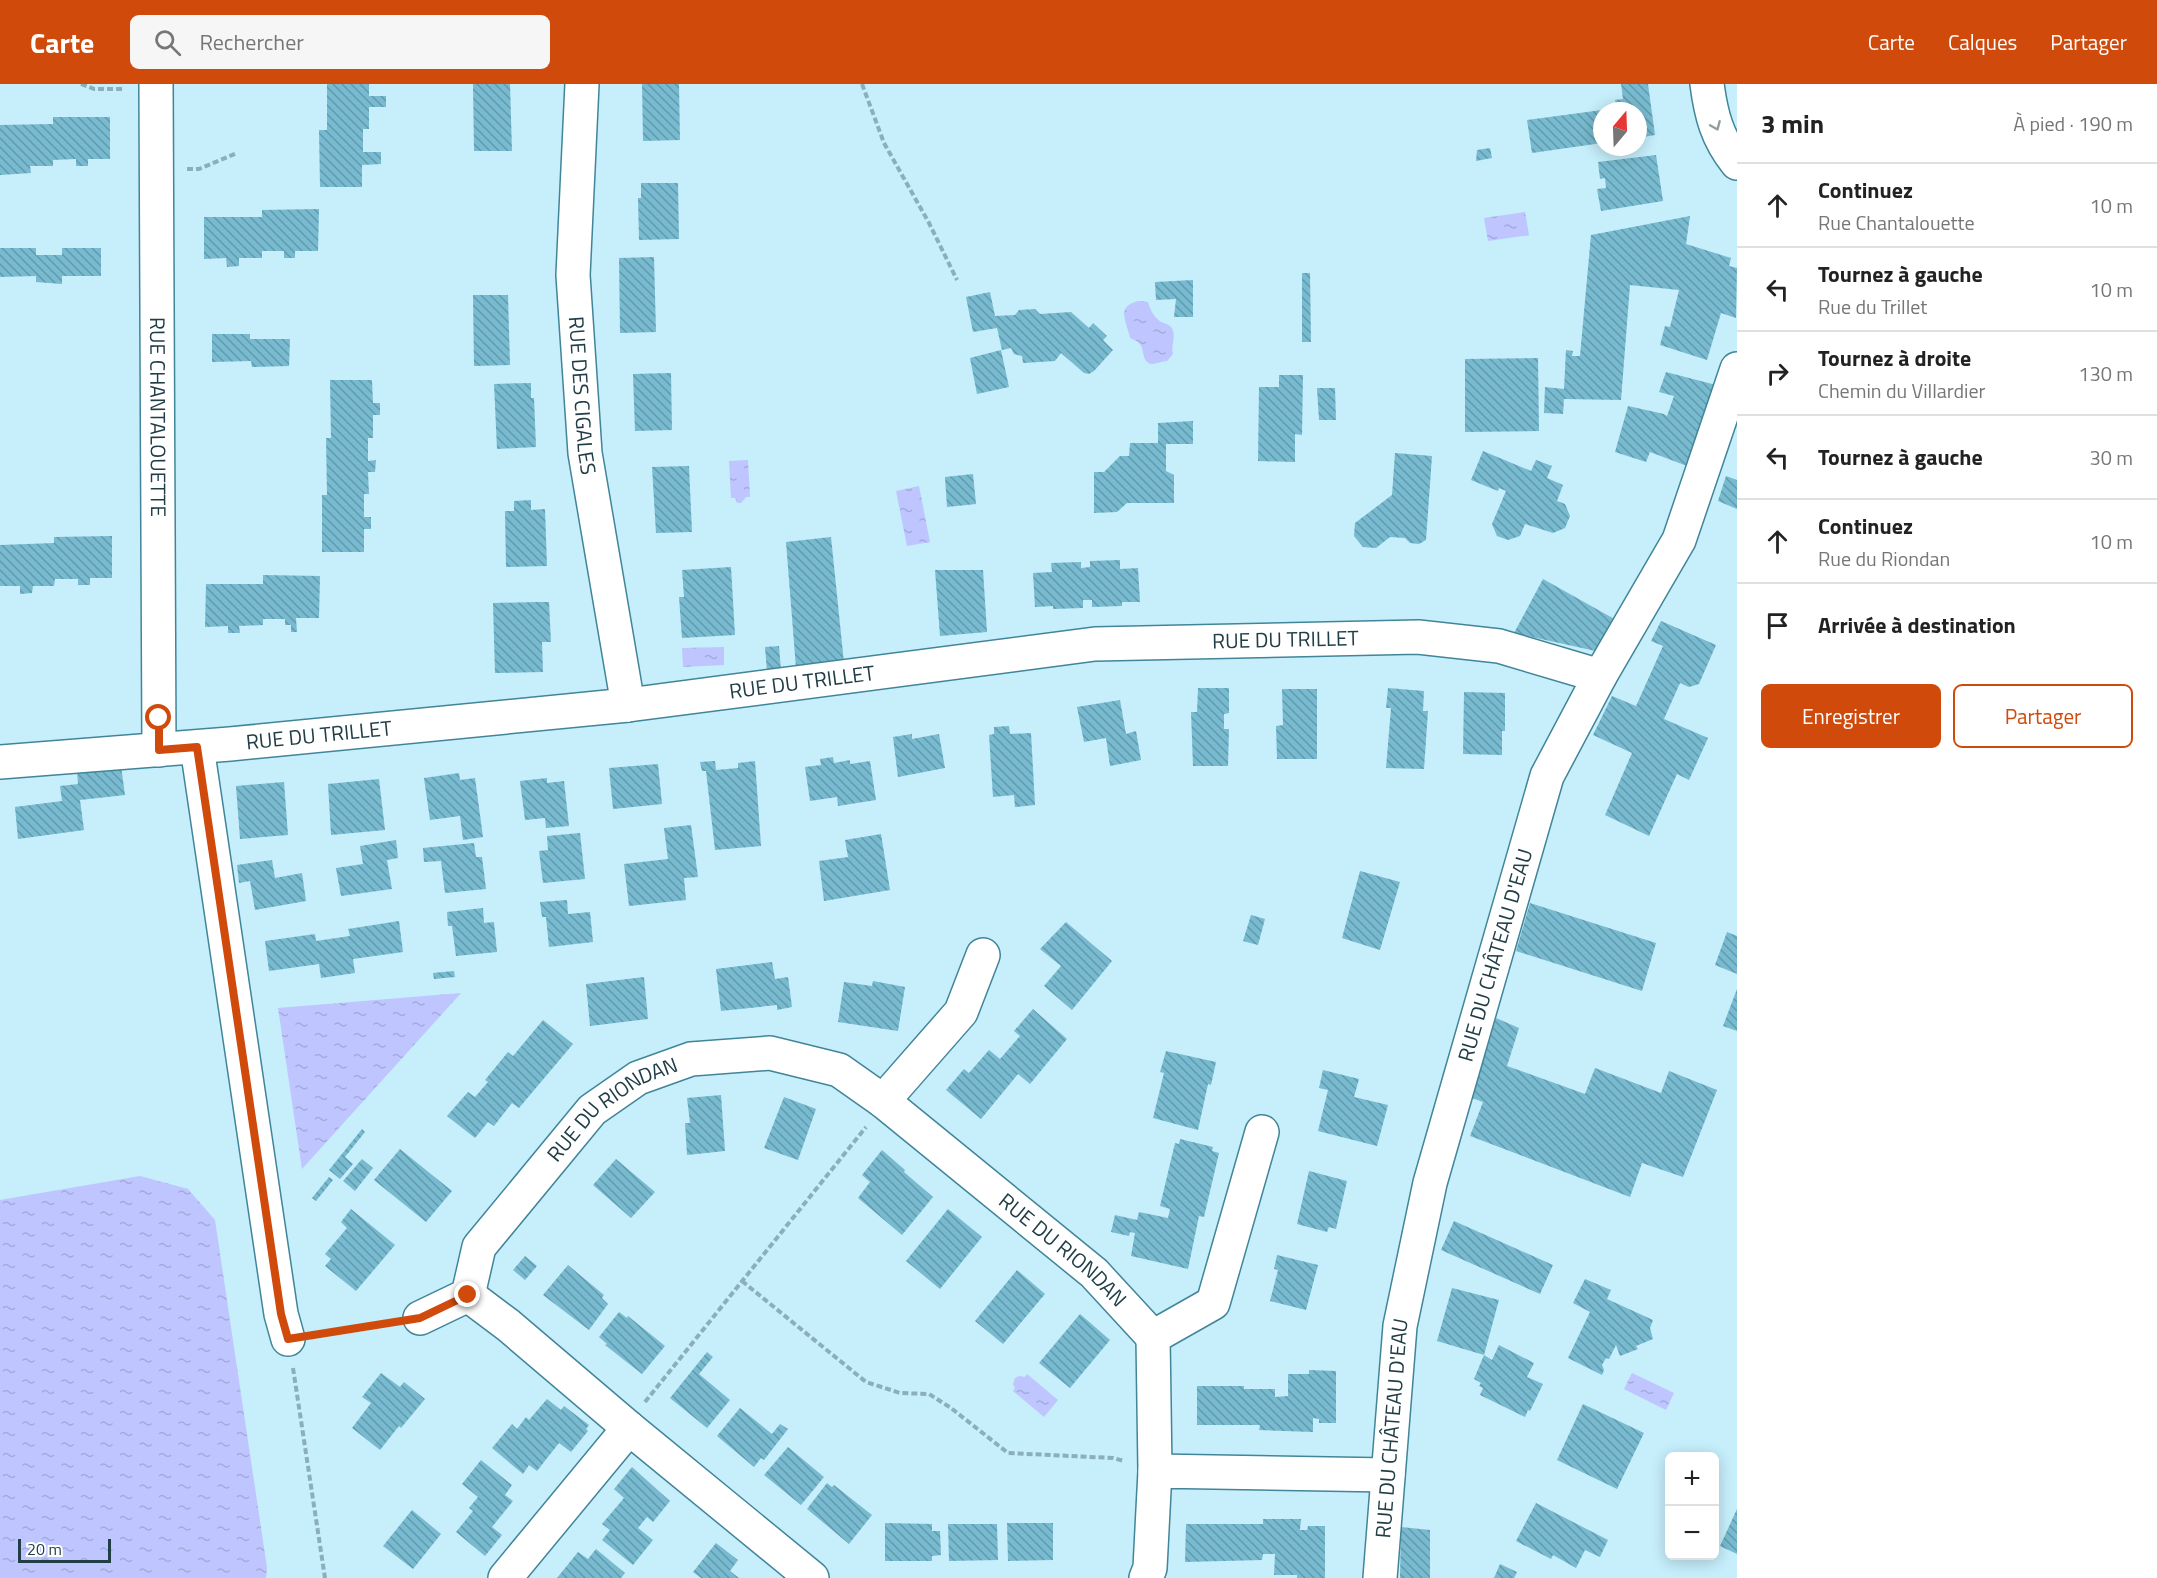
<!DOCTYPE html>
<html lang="fr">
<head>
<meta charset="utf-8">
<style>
  body { margin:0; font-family:"Titillium Web",sans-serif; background:#f6f6f6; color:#222 }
  .controls { position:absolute; right:18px; bottom:18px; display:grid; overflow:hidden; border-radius:9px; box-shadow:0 3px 15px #0003 }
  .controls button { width:54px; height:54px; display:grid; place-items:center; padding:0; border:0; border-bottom:2px solid #e0e0e0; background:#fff; color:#222; font:30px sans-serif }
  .compass { position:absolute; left:1593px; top:18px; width:54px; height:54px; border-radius:50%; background:#fff; box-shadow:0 3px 15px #0003; rotate:19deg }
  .scale { position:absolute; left:18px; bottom:15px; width:93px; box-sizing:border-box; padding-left:6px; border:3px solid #213e46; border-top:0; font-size:16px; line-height:21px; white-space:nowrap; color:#213e46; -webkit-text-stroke:4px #fff; paint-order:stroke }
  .stop { position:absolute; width:18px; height:18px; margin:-14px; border:4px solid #cf4a0b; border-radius:50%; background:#fff }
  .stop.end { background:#cf4a0b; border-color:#fff; box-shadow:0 2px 6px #0008 }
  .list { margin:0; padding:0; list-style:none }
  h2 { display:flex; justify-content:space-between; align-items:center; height:78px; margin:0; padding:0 24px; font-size:26px }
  h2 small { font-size:20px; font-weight:400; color:#767676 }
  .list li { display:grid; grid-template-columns:39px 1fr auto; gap:18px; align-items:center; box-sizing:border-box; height:84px; padding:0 24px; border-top:2px solid #e0e0e0 }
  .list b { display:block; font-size:22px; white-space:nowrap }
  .list p { margin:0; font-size:20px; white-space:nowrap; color:#767676 }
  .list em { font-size:20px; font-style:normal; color:#767676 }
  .actions { display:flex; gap:12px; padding:18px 24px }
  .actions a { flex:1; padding:14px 0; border:2px solid #cf4a0b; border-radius:9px; text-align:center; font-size:21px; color:#cf4a0b }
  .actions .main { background:#cf4a0b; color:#fff }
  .icon { flex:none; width:33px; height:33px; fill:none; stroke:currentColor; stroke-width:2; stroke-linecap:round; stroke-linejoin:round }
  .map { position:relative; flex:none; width:1737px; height:1494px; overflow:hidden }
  header { display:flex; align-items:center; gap:36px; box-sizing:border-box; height:84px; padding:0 30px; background:#cf4a0b; color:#fff }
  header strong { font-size:28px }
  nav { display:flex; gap:33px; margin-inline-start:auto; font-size:21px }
  .search { width:420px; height:54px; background:#f6f6f6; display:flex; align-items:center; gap:15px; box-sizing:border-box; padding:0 21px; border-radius:9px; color:#767676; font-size:22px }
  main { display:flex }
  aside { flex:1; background:#fff }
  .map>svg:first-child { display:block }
  .water { fill:url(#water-ripples) }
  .building { fill:url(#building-back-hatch) }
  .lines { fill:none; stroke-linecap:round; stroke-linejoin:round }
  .minor-casing { stroke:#418599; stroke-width:36 }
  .path { stroke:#8bafba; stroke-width:4; stroke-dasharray:6 3; stroke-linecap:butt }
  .minor { stroke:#fff; stroke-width:33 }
  .oneway { stroke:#909ea2 }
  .route { stroke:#cf4a0b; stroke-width:8 }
  .labels { text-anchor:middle; stroke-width:6; stroke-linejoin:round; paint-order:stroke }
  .street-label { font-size:21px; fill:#213e46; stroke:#fff }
</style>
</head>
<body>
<header>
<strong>Carte</strong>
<div class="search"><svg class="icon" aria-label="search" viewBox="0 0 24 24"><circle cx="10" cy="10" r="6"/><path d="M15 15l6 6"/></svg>Rechercher</div>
<nav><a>Carte</a><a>Calques</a><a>Partager</a></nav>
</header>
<main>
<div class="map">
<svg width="1737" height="1494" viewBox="0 0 1737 1494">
  <defs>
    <pattern id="water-ripples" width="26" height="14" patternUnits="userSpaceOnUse" patternTransform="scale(1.5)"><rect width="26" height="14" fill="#bfc5fe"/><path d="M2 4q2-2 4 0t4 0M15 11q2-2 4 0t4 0" fill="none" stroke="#a4aadb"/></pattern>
    <pattern id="building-back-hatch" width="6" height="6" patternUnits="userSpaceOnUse" patternTransform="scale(1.5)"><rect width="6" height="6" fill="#78bbd0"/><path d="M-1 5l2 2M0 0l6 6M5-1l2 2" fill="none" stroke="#6299ab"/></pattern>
  </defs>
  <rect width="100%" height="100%" fill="#c6eefb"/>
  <path class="water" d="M1525,128L1529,151L1488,157L1484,134Z
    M1138,217L1148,218C1150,226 1154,233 1161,238C1162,238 1169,241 1170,242C1178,249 1170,262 1173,270L1167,277C1162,277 1156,280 1152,280C1141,279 1145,264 1139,259C1138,257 1132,255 1130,254C1127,238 1115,223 1138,217Z
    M748,376L750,413H746L741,419H737L735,414H731L729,377Z
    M919,402L930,458L907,462L896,407Z
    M724,563V581L683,583L682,564Z
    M461,909L302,1085L278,924Z
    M140,1092L188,1105L215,1136L267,1484L266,1494H0V1116Z
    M1632,1289L1674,1309L1666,1326L1624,1305Z
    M1027,1290L1058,1316L1044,1333L1013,1307L1015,1304L1013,1300L1015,1294L1019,1292L1025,1293Z"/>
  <path class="building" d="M327,0H369V12H386V23H369V45H363V68H381V80L362,81V103H320L319,46H327Z
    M473,0H510L512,67H474Z
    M642,0H679L680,56L643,57Z
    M1621,0H1648L1655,51L1638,54V27H1604L1617,24L1615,16L1623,15Z
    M1602,26V59L1532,69L1527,36Z
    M53,33H110V75H88V82H76V75L53,76V82H30L31,89L0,91V41L53,40Z
    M1490,64L1492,74L1476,77L1477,66Z
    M1656,71L1663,117L1601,127L1597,105L1606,104L1605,94L1600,95L1598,78Z
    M641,99H678L679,155L639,156L638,114H641Z
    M319,125L318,167H295V174H284V167H262V174H239V182L227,183L226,174L204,175V133H262V126Z
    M1690,132L1686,160L1731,174L1729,182L1737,184L1736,234L1721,229L1707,276L1660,261L1665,242L1670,243L1679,206L1630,201L1621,316L1564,315L1563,330L1544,329L1545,303L1564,305L1566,266L1573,267L1572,272H1580L1591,151Z
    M0,164H36V171H62V164H101V192H62V200L36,198V192L0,193Z
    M654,173L656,248L620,249L619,174Z
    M1302,189H1310L1311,258H1302Z
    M1193,196V233H1174L1176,215L1156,216L1155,198Z
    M990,208L995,232L1015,231L1019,226L1035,225L1040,230L1071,228L1089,244L1093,239L1107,252L1103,256L1113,266L1094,287L1089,290L1084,289L1061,269L1055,277L1023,279L1022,272L1014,270L1011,264L1002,266L997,244L973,248L966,213Z
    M473,211H508L510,281L474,282Z
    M212,250H250V255H290L289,282L252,283L251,277L212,278Z
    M1001,266L1009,303L977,310L970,274Z
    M1538,274L1539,347L1465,348V275Z
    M1666,288L1716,301L1695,385L1650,368L1646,378L1615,368L1628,322L1664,330L1667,332L1674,312L1659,308Z
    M671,289L672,346L635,347L633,290Z
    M1279,291H1303L1302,351L1295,350V378L1258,377L1259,303H1279Z
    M330,296H372L373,319H380V331H373V354H368V377L376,376L375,388H368L369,410H364V433H371V445H364V468H322V411H327L326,354H331Z
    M531,299V314H534L536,363L497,365L494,300Z
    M1317,304H1335L1336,336H1319Z
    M1193,337V360H1166V387L1174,391V419H1127L1117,428L1094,429V388H1104L1120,372H1129L1130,359H1158V339Z
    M1483,367L1531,387L1536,376L1552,382L1547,394L1563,401L1557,417L1565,420L1570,432L1565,444L1553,449L1525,440L1520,452L1508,456L1497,452L1492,440L1506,407L1499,404L1498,407L1471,396Z
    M1395,369L1432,372L1426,456L1419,460L1410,459L1405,454L1390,453L1376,464L1363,463L1354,452L1355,439L1392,411Z
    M689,382L692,448L656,449L652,383Z
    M973,390L976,420L947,423L945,393Z
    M1726,392L1737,396V425L1718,417Z
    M531,416V426L545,425L547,482L506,483L505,427H514V417Z
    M112,452V494H90V501H78V495H55L54,502H33L32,509L20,510V502H0V461L54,459V453Z
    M831,453L844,579L796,584L786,458Z
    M1120,476V485L1138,484L1140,518H1122V522L1092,523V516H1083V524L1053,525V522L1035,523L1033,489L1052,488L1051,479L1081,478V484L1090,483V477Z
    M731,483L735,551L682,554L679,513H684L682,486Z
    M935,486H983L987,548L940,552Z
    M263,491L320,492L319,534H296L297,548H291V541H285V535H263V541L239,542L240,549H228V542L205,543L206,500H263Z
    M1543,495L1618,537L1600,568L1514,549Z
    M537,518H549L551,558H542L543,588L495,589L493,519Z
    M1661,537L1716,561L1699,600L1689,603L1680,599L1664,635L1708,654L1689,696L1677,690L1649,752L1605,731L1632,669L1593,651L1612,612L1636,622L1663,562L1651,557Z
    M779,562L781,586L767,588L765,563Z
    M1198,604H1229V629L1224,630V645H1229L1228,682H1193L1191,628H1197Z
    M1388,604L1424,607L1423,627H1428L1424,685L1386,684L1391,624H1386Z
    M1282,605H1317V675H1277L1276,642L1283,641Z
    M1464,608L1505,609V647H1502V671L1463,670Z
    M1120,616L1126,650L1136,647L1141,676L1110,682L1106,654L1084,658L1077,623Z
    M1009,642L1010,650L1031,649L1035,721L1015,723L1014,711L993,713L989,651L994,650V643Z
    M912,650V655L939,650L945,684L898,693L893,653Z
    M833,673L834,679L850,676V680L870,677L876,716L838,722L837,713L810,717L805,683L821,681L820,675Z
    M715,677L716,686L738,684V679L755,677L761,762L715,766L706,687H702L700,678Z
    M658,680L662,720L613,725L609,684Z
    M121,682L125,711L80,716L84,746L18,755L15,723L62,717L60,702L78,700L77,687Z
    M459,689L460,696L475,694L483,753L463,756L460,732L430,736L424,694Z
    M547,694V699L564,697L569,742L546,744L545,734L525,736L520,697Z
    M379,695L385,746L331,751L328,700Z
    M284,698L288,751L240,755L236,702Z
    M691,741L698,793L684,794L686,816L629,822L624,780L668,775L664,744Z
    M580,749L585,795L543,799L539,767L548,766L547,752Z
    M881,750L890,806L824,817L819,777L848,773L845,756Z
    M396,756L398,774L387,776L392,805L341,812L336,784L363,780L360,762Z
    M474,759L476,773H482L486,805L445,809L441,777L424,778L423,764Z
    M272,776L275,794L302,789L306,817L255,826L250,797L239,799L237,781Z
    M1360,787L1400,798L1380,866L1342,854Z
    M567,816L568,830L590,828L593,858L549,863L546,833H542L540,818Z
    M1530,819L1656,859L1642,907L1516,867Z
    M483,824L484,839L494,838L497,868L456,872L452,842H448L447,828Z
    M1251,831L1265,835L1258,861L1243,857Z
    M399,837L403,868L353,875L355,889L321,894L319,880L269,887L265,857L315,850L316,857L350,852L348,845Z
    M1066,838L1112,877L1072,926L1044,902L1061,882L1040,865Z
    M1727,848L1737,852V890L1715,881Z
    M772,878L775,895L788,893L792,923L777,926V921L721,927L716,885Z
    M454,887L455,893L434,895L433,889Z
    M644,893L648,935L590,942L586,900Z
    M873,897L905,903L898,947L838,938L844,898L872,902Z
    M1737,905V947L1723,942Z
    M1033,925L1067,955L1030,1000L1018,990L981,1035L946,1006L964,985L969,989L989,966L1000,975L1020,952L1014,947Z
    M1496,934L1519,944L1507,982L1585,1010L1595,984L1661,1009L1669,987L1717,1006L1683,1093L1642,1079L1630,1113L1470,1052L1483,1018L1472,1014Z
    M543,936L573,960L519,1024L512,1019L494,1042L488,1038L475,1054L447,1032L468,1008L475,1013L488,998L485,996L508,968L513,972Z
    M1166,967L1216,978L1211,1001L1208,1000L1198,1046L1153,1034L1164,989L1160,988Z
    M1323,986L1359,995L1354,1013L1388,1021L1377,1062L1318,1047L1328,1006L1319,1004Z
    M721,1011L725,1067L687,1071L685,1039H690L687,1014Z
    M784,1013L816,1025L798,1076L764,1064Z
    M362,1045L365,1048L345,1073L353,1080L340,1095L329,1086Z
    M1180,1055L1213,1063L1212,1067L1219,1069L1204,1133L1199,1132L1188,1185L1131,1172L1135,1149L1130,1148L1129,1152L1111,1148L1115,1131L1137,1136L1139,1128L1168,1134L1170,1125L1160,1122L1175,1059L1179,1060Z
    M400,1065L452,1107L426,1138L374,1096Z
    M882,1066L905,1086L904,1088L933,1113L902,1151L858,1114L870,1098L862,1091Z
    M362,1075L373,1084L355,1107L343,1097Z
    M616,1075L655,1108L631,1134L593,1101Z
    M1309,1087L1347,1097L1336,1145L1329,1143L1327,1148L1297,1140Z
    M329,1093L333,1096L316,1117L312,1114Z
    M351,1125L395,1161L356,1207L325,1182L331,1175L325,1170L347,1144L341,1138Z
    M948,1125L982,1153L940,1205L906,1177Z
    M1454,1137L1553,1181L1540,1210L1441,1166Z
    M1277,1171L1318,1181L1306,1226L1270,1217L1278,1186L1274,1185Z
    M525,1172L537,1182L525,1196L513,1186Z
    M568,1181L604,1211L602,1214L608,1220L589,1246L543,1211Z
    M1017,1186L1045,1210L1003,1260L975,1237Z
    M1585,1195L1611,1206L1607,1215L1653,1236L1650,1244L1653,1255L1636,1262L1638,1265L1620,1272L1616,1261L1609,1275L1606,1274L1602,1281L1604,1286L1602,1291L1568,1274L1590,1228L1573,1219Z
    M1452,1204L1499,1216L1484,1271L1437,1257Z
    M619,1228L627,1234L628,1232L665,1262L642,1290L605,1261L607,1260L599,1253Z
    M1080,1230L1110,1256L1070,1304L1039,1279Z
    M1499,1261L1534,1279L1527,1293L1543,1300L1530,1327L1528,1326L1525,1333L1480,1311L1483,1304L1479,1302L1481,1299L1474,1295L1484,1271L1492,1276Z
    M707,1268L713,1273L699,1290L730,1316L707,1344L670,1314Z
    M1309,1286L1336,1287V1339H1319V1335L1313,1334V1348L1259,1346L1260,1341H1197V1302H1244V1305H1275V1313L1288,1312V1290H1309Z
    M381,1289L400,1303L404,1298L425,1315L401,1344L399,1342L380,1366L352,1344L371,1319L362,1313Z
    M547,1315L561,1326L564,1322L589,1341L586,1345L588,1347L571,1368L559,1359L537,1387L529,1381L523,1390L492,1364L512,1340L517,1345L526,1333L529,1336Z
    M1583,1320L1644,1349L1617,1405L1557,1376Z
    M740,1324L772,1350L780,1340L788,1345L764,1376L761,1374L754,1383L717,1352Z
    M788,1363L824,1393L801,1421L764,1391Z
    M481,1376L512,1401L505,1411L513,1417L492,1443L502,1451L485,1472L456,1448L473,1427L469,1424L478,1413L462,1400Z
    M632,1383L670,1417L653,1438L647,1433L638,1444L653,1456L633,1481L602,1456L610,1446L602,1440L624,1414L614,1405Z
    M827,1399L832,1403L834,1401L872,1431L849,1460L807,1425Z
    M1536,1419L1608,1456L1600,1473L1585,1466L1576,1484L1553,1471L1551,1475L1516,1457Z
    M1737,1425V1470L1720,1462Z
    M412,1426L441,1450L413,1485L383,1462Z
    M1263,1435H1301L1300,1446H1307L1308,1442H1325V1494H1297V1491H1274L1275,1470H1263L1262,1476L1185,1478L1186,1440H1263Z
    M885,1439L932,1440V1447H940L941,1471L932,1472V1477H885Z
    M1007,1439H1053V1476L1008,1477Z
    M948,1440H997L998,1476L949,1477Z
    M1401,1443L1430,1446V1494H1400Z
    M716,1459L738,1476L730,1487L739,1494H701L693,1488Z
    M596,1465L625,1489L621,1494H557L578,1468L588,1475Z
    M1500,1480L1517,1488L1514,1494H1494Z"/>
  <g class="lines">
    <defs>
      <g id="minor">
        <path id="s1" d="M156,0L159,666"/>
        <path id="s2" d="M582,0L573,191L585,369L628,621"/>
        <path d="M1707,0C1711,31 1717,54 1737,79"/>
        <path d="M197,663L281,1230L288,1255"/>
        <path id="s3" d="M0,678L230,660L628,621L1095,560L1418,553L1499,562L1600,592"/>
        <path d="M883,1017L961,928L983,871"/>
        <path d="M468,1211L508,1241L629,1344L812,1494"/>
        <path id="s4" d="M420,1234L468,1211L479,1163L592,1026L638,994L691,975L770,969L839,986L883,1017L1094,1189L1153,1253"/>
        <path d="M1155,1387L1153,1253L1213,1219L1262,1048"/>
        <path d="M505,1494L629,1344"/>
        <path d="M1146,1494L1150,1484L1155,1387L1388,1391"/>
        <path id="s5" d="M1380,1494L1400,1242L1430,1099L1547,692L1600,592L1679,456L1737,285"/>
      </g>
    </defs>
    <use href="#minor" class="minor-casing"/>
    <path class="path" d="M81,0L94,5H125
      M862,0L884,59L929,139L957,196
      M187,85H199L237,69
      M742,1197L866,1298L900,1309L929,1310L951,1324L1008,1369L1113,1374L1124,1377
      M320,1250L389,1239
      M293,1284L325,1494
      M645,1318L866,1043"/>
    <use href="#minor" class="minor"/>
  </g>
  <defs><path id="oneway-chevron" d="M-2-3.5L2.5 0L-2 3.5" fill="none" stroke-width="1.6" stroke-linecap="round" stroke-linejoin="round" transform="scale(1.5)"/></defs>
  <use class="oneway" href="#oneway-chevron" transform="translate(1716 42) rotate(67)"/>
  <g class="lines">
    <path class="route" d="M159,634V666L197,663L281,1230L288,1255L420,1234L468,1211"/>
  </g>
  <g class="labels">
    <g class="street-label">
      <text dy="7" stroke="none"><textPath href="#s2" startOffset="312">RUE DES CIGALES</textPath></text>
      <text dy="7" stroke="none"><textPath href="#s1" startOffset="333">RUE CHANTALOUETTE</textPath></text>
      <text dy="7" stroke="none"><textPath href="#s3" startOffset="1292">RUE DU TRILLET</textPath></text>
      <text dy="7" stroke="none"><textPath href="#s3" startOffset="806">RUE DU TRILLET</textPath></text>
      <text dy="7" stroke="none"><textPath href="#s3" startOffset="320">RUE DU TRILLET</textPath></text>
      <text dy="7" stroke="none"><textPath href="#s5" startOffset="636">RUE DU CHÂTEAU D'EAU</textPath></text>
      <text dy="7" stroke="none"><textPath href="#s4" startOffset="297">RUE DU RIONDAN</textPath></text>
      <text dy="7" stroke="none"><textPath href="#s4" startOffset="830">RUE DU RIONDAN</textPath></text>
      <text dy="7" stroke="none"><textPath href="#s5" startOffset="150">RUE DU CHÂTEAU D'EAU</textPath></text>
    </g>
  </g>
</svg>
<div class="controls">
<button>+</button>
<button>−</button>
</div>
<svg class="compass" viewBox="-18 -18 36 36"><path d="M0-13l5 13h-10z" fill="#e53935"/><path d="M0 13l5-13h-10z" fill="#767676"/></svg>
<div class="scale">20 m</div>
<div class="stop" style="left:159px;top:634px"></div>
<div class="stop end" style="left:468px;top:1211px"></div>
</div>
<aside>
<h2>3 min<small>À pied · 190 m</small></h2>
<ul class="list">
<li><svg class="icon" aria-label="ahead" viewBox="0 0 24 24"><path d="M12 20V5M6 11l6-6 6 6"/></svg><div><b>Continuez</b><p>Rue Chantalouette</p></div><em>10 m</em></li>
<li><svg class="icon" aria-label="left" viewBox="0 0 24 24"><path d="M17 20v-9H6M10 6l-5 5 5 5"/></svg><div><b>Tournez à gauche</b><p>Rue du Trillet</p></div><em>10 m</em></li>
<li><svg class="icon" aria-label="right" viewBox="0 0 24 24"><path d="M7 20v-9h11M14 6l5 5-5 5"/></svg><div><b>Tournez à droite</b><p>Chemin du Villardier</p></div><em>130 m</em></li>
<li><svg class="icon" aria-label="left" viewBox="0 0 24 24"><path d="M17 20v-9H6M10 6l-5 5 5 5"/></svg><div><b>Tournez à gauche</b></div><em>30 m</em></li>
<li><svg class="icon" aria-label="ahead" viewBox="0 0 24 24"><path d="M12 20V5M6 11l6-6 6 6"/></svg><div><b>Continuez</b><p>Rue du Riondan</p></div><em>10 m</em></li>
<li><svg class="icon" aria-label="arrive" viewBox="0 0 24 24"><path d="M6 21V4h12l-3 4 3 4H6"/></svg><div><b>Arrivée à destination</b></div></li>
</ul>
<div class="actions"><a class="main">Enregistrer</a><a>Partager</a></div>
</aside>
</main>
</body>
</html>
